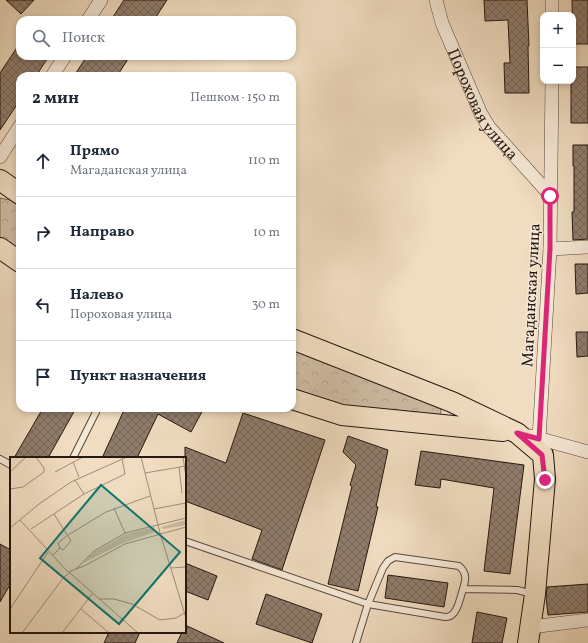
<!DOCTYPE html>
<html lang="ru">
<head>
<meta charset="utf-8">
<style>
  body { margin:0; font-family:Vollkorn,serif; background:#f2f2f3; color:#1f2937 }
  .controls { position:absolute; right:12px; top:12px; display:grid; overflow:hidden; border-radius:8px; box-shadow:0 2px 6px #0003 }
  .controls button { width:36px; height:36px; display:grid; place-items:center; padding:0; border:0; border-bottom:1px solid #e0e1e3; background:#fff; color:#1f2937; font:20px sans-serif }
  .stop { position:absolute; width:12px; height:12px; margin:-9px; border:3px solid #db2777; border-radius:50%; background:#fff }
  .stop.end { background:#db2777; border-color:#fff; box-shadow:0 1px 4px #0008 }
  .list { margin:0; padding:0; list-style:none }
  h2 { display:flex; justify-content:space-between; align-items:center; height:52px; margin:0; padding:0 16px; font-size:17px }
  h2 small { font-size:13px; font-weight:400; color:#747a83 }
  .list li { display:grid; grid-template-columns:26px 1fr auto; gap:12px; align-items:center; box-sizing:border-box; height:72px; padding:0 16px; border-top:1px solid #e0e1e3 }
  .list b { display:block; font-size:15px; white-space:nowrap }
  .list p { margin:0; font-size:13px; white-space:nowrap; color:#747a83 }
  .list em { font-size:13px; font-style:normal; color:#747a83 }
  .icon { flex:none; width:22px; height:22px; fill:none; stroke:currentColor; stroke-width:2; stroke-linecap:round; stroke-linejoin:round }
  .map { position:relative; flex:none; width:588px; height:643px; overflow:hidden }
  .search { position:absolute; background:#fff; box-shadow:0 2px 6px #0003; left:16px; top:16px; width:280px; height:44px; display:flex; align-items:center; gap:10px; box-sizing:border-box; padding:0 14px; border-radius:12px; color:#747a83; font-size:15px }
  .panel { position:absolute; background:#fff; box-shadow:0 2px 6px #0003; left:16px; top:72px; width:280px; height:340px; border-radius:12px }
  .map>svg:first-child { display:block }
  .park { fill:url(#park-crowns); stroke:#7a6959 }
  .building { fill:url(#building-cross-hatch); stroke:#261710 }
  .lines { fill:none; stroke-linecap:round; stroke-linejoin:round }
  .lane-casing { stroke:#58483c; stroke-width:8 }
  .street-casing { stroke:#58483c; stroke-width:14 }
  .primary-casing { stroke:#261710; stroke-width:22 }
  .lane { stroke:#f5e8d6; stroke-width:6 }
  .street { stroke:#f5e8d6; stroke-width:13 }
  .primary { stroke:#f0dcc0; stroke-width:20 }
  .route { stroke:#db2777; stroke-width:5 }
  .labels { text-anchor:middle; stroke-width:3; stroke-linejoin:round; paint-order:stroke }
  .street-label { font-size:16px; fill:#261710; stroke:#f5e8d6 }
  .inset-road { fill:none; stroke:#9f8d7a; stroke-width:1 }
  .view { fill:#0f766e; fill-opacity:0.15; stroke:#0f766e; stroke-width:2 }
  .inset-edge { fill:none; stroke:#261710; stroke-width:2 }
</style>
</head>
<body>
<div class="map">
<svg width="588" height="643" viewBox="0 0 588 643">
  <defs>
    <pattern id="park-crowns" width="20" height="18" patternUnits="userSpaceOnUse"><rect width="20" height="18" fill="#cebba2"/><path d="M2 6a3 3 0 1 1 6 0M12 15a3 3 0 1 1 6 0" fill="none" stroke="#b1a08a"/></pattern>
    <pattern id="building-cross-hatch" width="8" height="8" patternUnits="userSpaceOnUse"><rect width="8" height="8" fill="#8f7d6c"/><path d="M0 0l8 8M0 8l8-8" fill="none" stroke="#756557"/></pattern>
  </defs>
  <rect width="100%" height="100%" fill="#f0dcc0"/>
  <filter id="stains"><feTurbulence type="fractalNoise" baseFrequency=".005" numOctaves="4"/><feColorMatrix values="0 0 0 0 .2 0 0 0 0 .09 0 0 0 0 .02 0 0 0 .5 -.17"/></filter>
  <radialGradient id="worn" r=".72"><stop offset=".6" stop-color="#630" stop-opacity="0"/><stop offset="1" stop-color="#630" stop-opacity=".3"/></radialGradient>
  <path class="park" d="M0,198L10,200L20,207V252L0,239Z
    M292,347L440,406L441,412L439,417L345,406L292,389Z"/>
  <path class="building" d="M6,0H34L21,14Z
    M124,0H167L154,20H111Z
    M484,0H527L529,46H528L529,93H505L504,63H510L508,20L485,21Z
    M572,0H588V44H573Z
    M20,43V56H49L36,76H20V100L0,130V73Z
    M87,56H130L117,76H74Z
    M573,67H588V123H571V81H573Z
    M573,145H588V239L573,240L572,212H574V166H573Z
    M575,264H588V293L576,294Z
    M576,332H588V356L577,357Z
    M43,408H76L48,458H14Z
    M125,408H204L191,432L158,414L137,458H102Z
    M243,413L325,440L282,570L252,559L262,530L185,501V447L226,463Z
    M348,436L388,450L376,507H378L358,591L328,584L352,486L350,485L356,465L343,452Z
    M421,451L524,465L510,574L484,571L494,488L441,479L440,488L415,485Z
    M0,544L11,550V583L0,602Z
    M185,563L217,576L208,600L185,591Z
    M388,575L448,583L444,607L385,598Z
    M588,584V612L548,615L546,597L547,587Z
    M266,594L322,614L312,643L256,624Z
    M477,612L507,618L502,643H472Z
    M185,625L224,643H177L182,632H185Z
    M109,632H140L135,643H104Z"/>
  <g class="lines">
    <defs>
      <path id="lane" d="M73,458L98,408
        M0,459L11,465
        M185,541L368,604L445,617C457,618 460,598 463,589L517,590L533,594
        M356,643L368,604L383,568L388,561L395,557L459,566C467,573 466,579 463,589"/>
      <g id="street">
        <path id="s1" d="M436,0L442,23L481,114L489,127L551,196"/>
        <path d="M552,15V0"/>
        <path d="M88,20L101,0"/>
        <path d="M52,76L65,56"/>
        <path d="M0,157L20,126"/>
        <path d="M550,249L588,247"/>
        <path d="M530,436L588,452"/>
        <path d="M539,439L550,249L552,81"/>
        <path d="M531,627L588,620"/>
      </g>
      <path id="primary" d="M0,180L20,194
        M0,248L20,262
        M292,339L452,402L517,433L543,455L545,479L535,594L528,643
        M292,399L342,415L503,431"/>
    </defs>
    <use href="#lane" class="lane-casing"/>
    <use href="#street" class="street-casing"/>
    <use href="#primary" class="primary-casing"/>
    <use href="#lane" class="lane"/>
    <use href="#street" class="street"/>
    <use href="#primary" class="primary"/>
  </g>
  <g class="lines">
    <path class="route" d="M545,480L542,455L517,433L539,439L550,249V196"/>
  </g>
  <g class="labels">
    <g class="street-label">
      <text dy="6" stroke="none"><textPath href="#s1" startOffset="115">Пороховая улица</textPath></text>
      <text transform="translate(530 295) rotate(-87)" y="6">Магаданская улица</text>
    </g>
  </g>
  <g transform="translate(10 457)">
    <rect width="176" height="176" fill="#f0dcc0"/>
    <path d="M176,63V68L153,72L151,70ZM145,70L144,75L111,87L73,106L84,95L116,77Z" fill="#cebba2"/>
    <path class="inset-road" d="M131,0L150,76M173,0L176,20M63,5L69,20M169,10L172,36M0,15L16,0M45,15L73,0M135,16L176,9M0,32L13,30L34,15V11L26,0M74,37L115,17L112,2M104,51L115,76M144,52L176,46M44,57L61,84L53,93L50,91M10,63L58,115L74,109L115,87L176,70M0,71L29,47L61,25L117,0M21,72L74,37L65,23M150,76L176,161M42,99L50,91L48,86L58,78L96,55L140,39M161,111L176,110M66,112L84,94L115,76L176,61M60,116L128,176M89,142H104L122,147L150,163L166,161L176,155M0,152L38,95M71,152L99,176M12,176L54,120L61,115M52,176L82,137"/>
    <path class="view" d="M91,28L170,95L109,167L30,101Z"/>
    <rect width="176" height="176" class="inset-edge"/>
  </g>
  <rect width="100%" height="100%" filter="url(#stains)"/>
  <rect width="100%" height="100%" fill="url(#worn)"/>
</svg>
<div class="controls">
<button>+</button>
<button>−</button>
</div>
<div class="stop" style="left:550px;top:196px"></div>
<div class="stop end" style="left:545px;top:480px"></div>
<div class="search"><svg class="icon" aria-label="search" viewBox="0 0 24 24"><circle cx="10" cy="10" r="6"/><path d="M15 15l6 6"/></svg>Поиск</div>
<section class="panel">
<h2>2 мин<small>Пешком · 150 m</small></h2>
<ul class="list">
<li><svg class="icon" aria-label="ahead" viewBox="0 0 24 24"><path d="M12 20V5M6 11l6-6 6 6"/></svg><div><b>Прямо</b><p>Магаданская улица</p></div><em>110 m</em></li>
<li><svg class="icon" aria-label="right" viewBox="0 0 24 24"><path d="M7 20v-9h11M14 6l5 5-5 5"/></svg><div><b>Направо</b></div><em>10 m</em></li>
<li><svg class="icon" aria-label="left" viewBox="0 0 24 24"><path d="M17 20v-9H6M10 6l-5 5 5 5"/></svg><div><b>Налево</b><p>Пороховая улица</p></div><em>30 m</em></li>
<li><svg class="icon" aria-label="arrive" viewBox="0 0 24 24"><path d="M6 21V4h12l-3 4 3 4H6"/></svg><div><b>Пункт назначения</b></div></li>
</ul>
</section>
</div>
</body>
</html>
